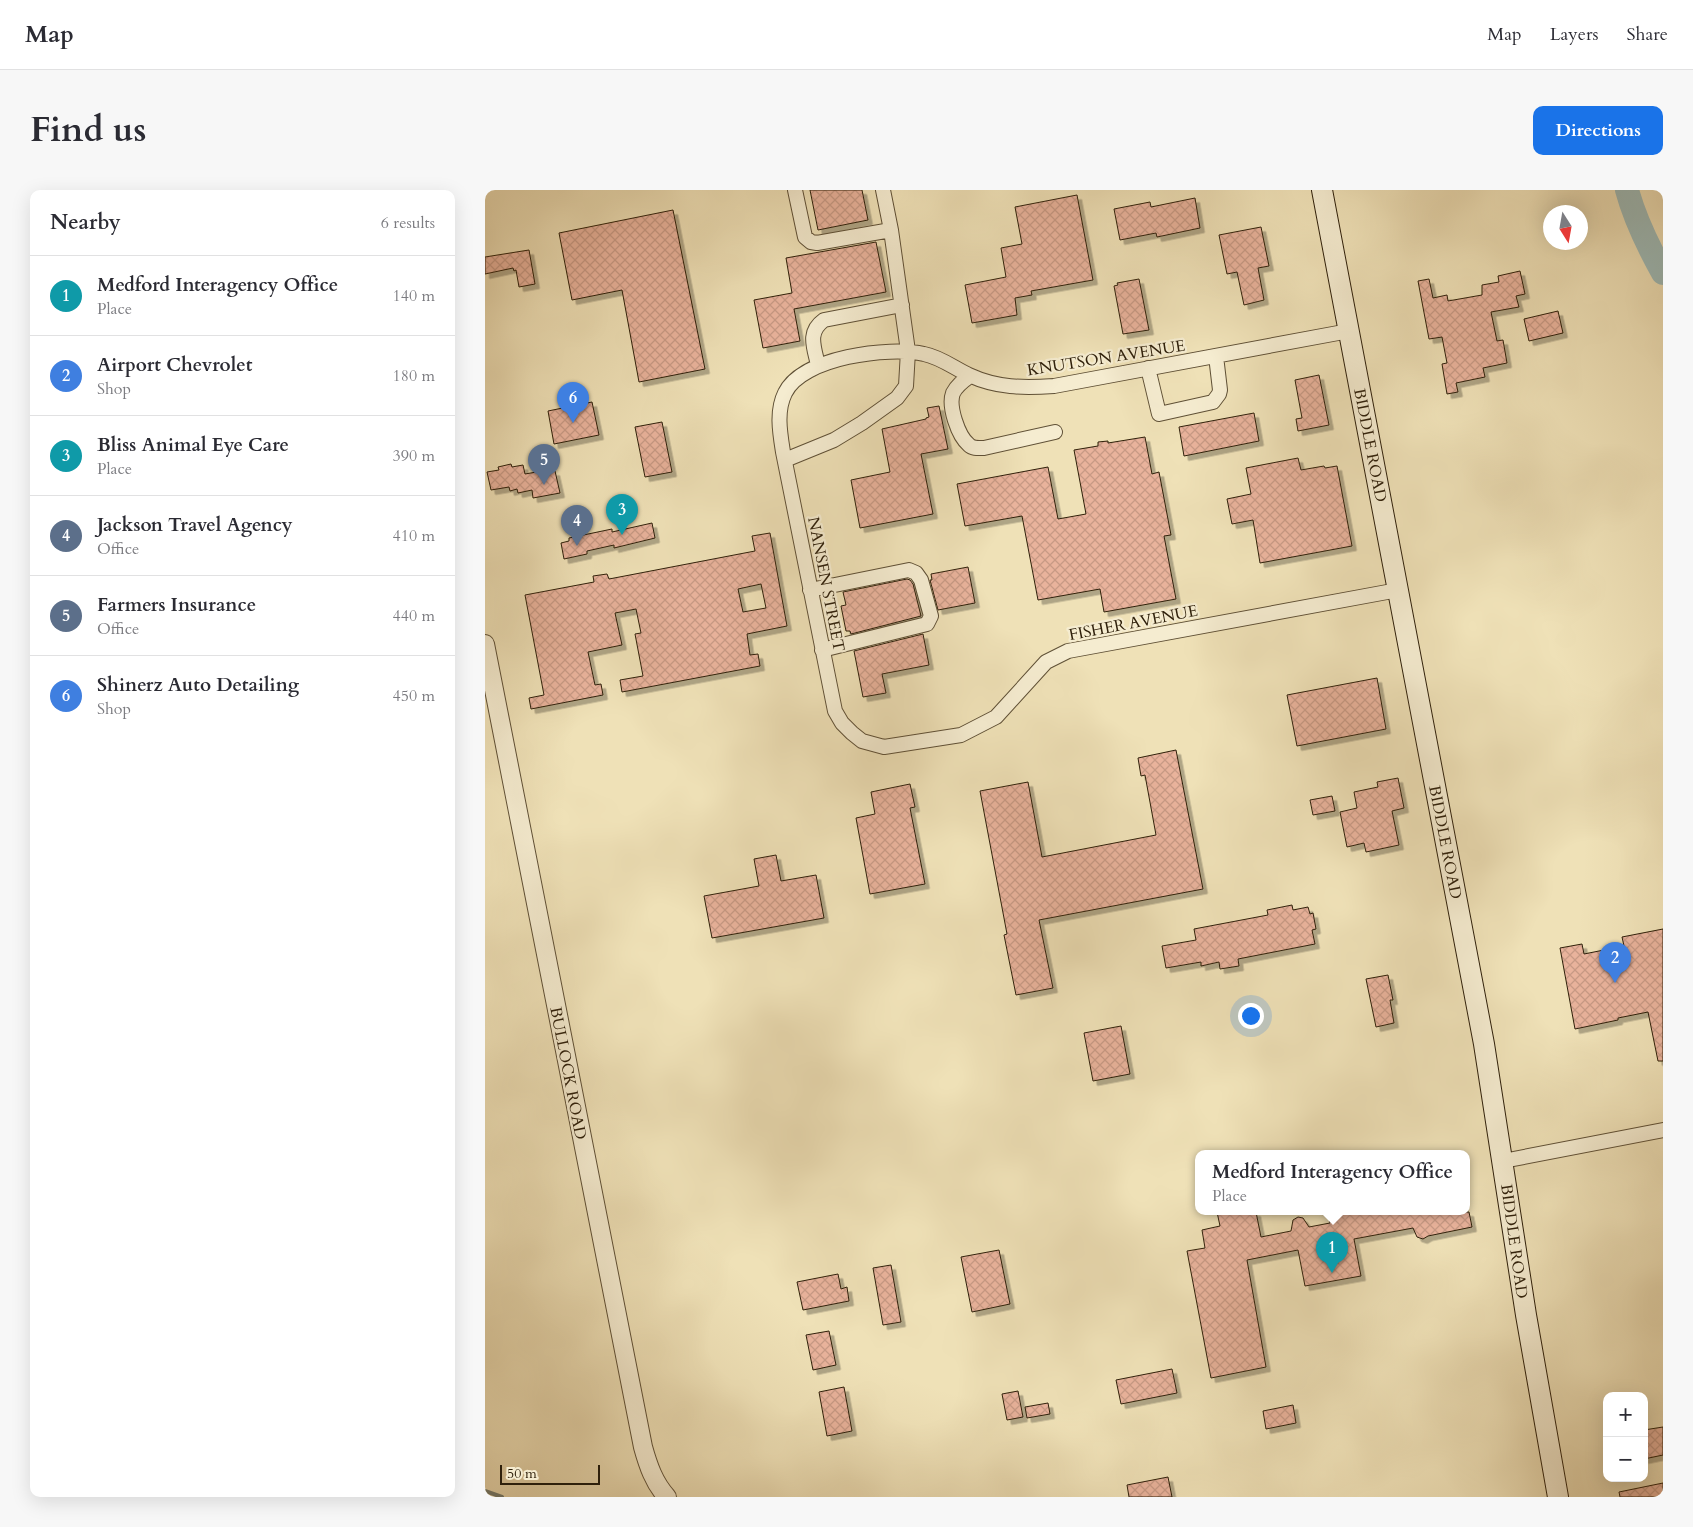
<!DOCTYPE html>
<html lang="en">
<head>
<meta charset="utf-8">
<style>
  body { margin:0; font-family:Cardo,serif; background:#f7f7f7; color:#2b2b33 }
  .controls { position:absolute; right:15px; bottom:15px; display:grid; overflow:hidden; border-radius:10px; box-shadow:0 5px 20px #0002 }
  .controls button { width:45px; height:45px; display:grid; place-items:center; padding:0; border:0; border-bottom:1px solid #e1e1e2; background:#fff; color:#2b2b33; font:25px sans-serif }
  .compass { position:absolute; left:1058px; top:15px; width:45px; height:45px; border-radius:50%; background:#fff; box-shadow:0 5px 20px #0002; rotate:169deg }
  .scale { position:absolute; left:15px; bottom:12px; width:100px; box-sizing:border-box; padding-left:5px; border:2px solid #2f200b; border-top:0; font-size:14px; line-height:18px; white-space:nowrap; color:#2f200b; -webkit-text-stroke:4px #f5ecd0; paint-order:stroke }
  .you { position:absolute; left:765px; top:825px; width:18px; height:18px; margin:-12px; border:4px solid #fff; border-radius:50%; background:#1a73e8; box-shadow:0 0 0 8px #1a73e833 }
  .badge { display:grid; place-items:center; width:32px; height:32px; border-radius:50%; background:#1a73e8; color:#fff; font-size:16px; font-weight:700 }
  .pin { position:absolute; translate:-50% -41px; filter:drop-shadow(0 1px 2px #0008) }
  .pin::after { content:''; position:absolute; top:26px; width:18px; height:15px; background:inherit; clip-path:polygon(0 0,100% 0,50% 100%) }
  .popup { position:absolute; left:710px; top:960px; width:275px; height:65px; box-sizing:border-box; display:grid; place-content:center; border-radius:10px; background:#fff; filter:drop-shadow(0 1px 4px #0005); font-size:16px; white-space:nowrap; color:#7c7c81 }
  .popup b { font-size:19px; color:#2b2b33 }
  .popup::after { content:''; position:absolute; left:50%; top:100%; margin-left:-10px; border:10px solid transparent; border-top-color:#fff }
  .list { margin:0; padding:0; list-style:none }
  h2 { display:flex; justify-content:space-between; align-items:center; height:65px; margin:0; padding:0 20px; font-size:21px }
  h2 small { font-size:16px; font-weight:400; color:#7c7c81 }
  .list li { display:grid; grid-template-columns:32px 1fr auto; gap:15px; align-items:center; box-sizing:border-box; height:80px; padding:0 20px; border-top:1px solid #e1e1e2 }
  .list b { display:block; font-size:19px; white-space:nowrap }
  .list p { margin:0; font-size:16px; white-space:nowrap; color:#7c7c81 }
  .list em { font-size:16px; font-style:normal; color:#7c7c81 }
  .map { position:relative; flex:none; width:1178px; height:1307px; overflow:hidden; border-radius:10px }
  header { display:flex; align-items:center; gap:30px; box-sizing:border-box; height:70px; padding:0 25px; background:#fff; border-bottom:1px solid #e1e1e2 }
  header strong { font-size:24px }
  nav { display:flex; gap:28px; margin-inline-start:auto; font-size:18px }
  .intro { display:flex; align-items:center; justify-content:space-between; box-sizing:border-box; height:120px; padding:0 30px }
  h1 { margin:0; font-size:35px }
  .button { padding:12px 22px; border-radius:10px; background:#1a73e8; color:#fff; font-size:18px; font-weight:700 }
  main { display:flex; gap:30px; padding:0 30px }
  aside { flex:1; background:#fff; border-radius:10px; box-shadow:0 5px 20px #0002 }
  .map>svg:first-child { display:block }
  .lines { fill:none; stroke-linecap:round; stroke-linejoin:round }
  .stream { stroke:#727d73; stroke-width:4 }
  .river { stroke:#9ebbb8; stroke-width:24 }
  .building { fill:url(#building-cross-hatch); stroke:#2f200b; fill-rule:evenodd; filter:url(#shadow) }
  .minor-casing { stroke:#5f5036; stroke-width:16 }
  .tertiary-casing { stroke:#5f5036; stroke-width:20 }
  .secondary-casing { stroke:#2f200b; stroke-width:22 }
  .minor { stroke:#f5ecd0; stroke-width:14 }
  .tertiary { stroke:#f5ecd0; stroke-width:18 }
  .secondary { stroke:#f5ecd0; stroke-width:20 }
  .labels { text-anchor:middle; stroke-width:4.5; stroke-linejoin:round; paint-order:stroke }
  .street-label { font-size:16px; fill:#2f200b; stroke:#f5ecd0 }
</style>
</head>
<body>
<header>
<strong>Map</strong>
<nav><a>Map</a><a>Layers</a><a>Share</a></nav>
</header>
<div class="intro"><h1>Find us</h1><a class="button">Directions</a></div>
<main>
<aside>
<h2>Nearby<small>6 results</small></h2>
<ul class="list">
<li><span class="badge" style="background:#0f9aa8">1</span><div><b>Medford Interagency Office</b><p>Place</p></div><em>140 m</em></li>
<li><span class="badge" style="background:#3f7fe0">2</span><div><b>Airport Chevrolet</b><p>Shop</p></div><em>180 m</em></li>
<li><span class="badge" style="background:#0f9aa8">3</span><div><b>Bliss Animal Eye Care</b><p>Place</p></div><em>390 m</em></li>
<li><span class="badge" style="background:#5c6f8a">4</span><div><b>Jackson Travel Agency</b><p>Office</p></div><em>410 m</em></li>
<li><span class="badge" style="background:#5c6f8a">5</span><div><b>Farmers Insurance</b><p>Office</p></div><em>440 m</em></li>
<li><span class="badge" style="background:#3f7fe0">6</span><div><b>Shinerz Auto Detailing</b><p>Shop</p></div><em>450 m</em></li>
</ul>
</aside>
<div class="map">
<svg width="1178" height="1307" viewBox="0 0 1178 1307">
  <defs>
    <pattern id="building-cross-hatch" width="8" height="8" patternUnits="userSpaceOnUse" patternTransform="scale(1.25)"><rect width="8" height="8" fill="#e9b39c"/><path d="M0 0l8 8M0 8l8-8" fill="none" stroke="#c89a85"/></pattern>
    <filter id="shadow"><feDropShadow dx="4.5" dy="4.5" stdDeviation="0" flood-color="#0004"/></filter>
  </defs>
  <rect width="100%" height="100%" fill="#efe1b7"/>
  <filter id="stains"><feTurbulence type="fractalNoise" baseFrequency=".004" numOctaves="4"/><feColorMatrix values="0 0 0 0 .2 0 0 0 0 .09 0 0 0 0 .02 0 0 0 .5 -.17"/></filter>
  <radialGradient id="worn" r=".72"><stop offset=".6" stop-color="#630" stop-opacity="0"/><stop offset="1" stop-color="#630" stop-opacity=".3"/></radialGradient>
  <g class="lines">
    <path class="stream" d="M0,1301L17,1307"/>
    <path class="river" d="M1142,0C1150,30 1163,56 1178,83"/>
  </g>
  <path class="building" d="M325,0H377L383,30L333,40Z
    M592,5L608,90L546,101L547,105L530,108L532,125L487,133L480,95L521,87L516,58L537,54L530,17Z
    M710,8L715,38L672,47L671,43L635,50L629,19L665,12L666,17Z
    M188,20L220,179L154,192L137,100L87,110L74,43Z
    M776,37L784,76L773,78L779,110L759,115L752,82L742,84L734,45Z
    M391,52L401,102L309,119L315,151L278,158L269,110L307,103L301,68Z
    M44,60L50,94L34,97L31,80L29,81L28,78L0,84V67Z
    M1035,81L1040,104L1031,106L1034,117L1006,122L1012,151L1018,150L1022,173L998,178L1000,187L971,193L973,202L962,204L957,174L962,173L957,147L944,149L933,91L944,89L948,108L962,105L963,111L997,105V95L1014,92L1013,86Z
    M654,89L664,140L638,144L629,96L633,95L632,93Z
    M1073,121L1078,143L1044,151L1039,129Z
    M834,185L844,235L813,241L811,229L817,228L810,190Z
    M107,212L114,245L69,254L63,221Z
    M454,216L463,259L436,264L448,324L375,338L366,290L405,282L397,239L441,229V228L444,227L442,218Z
    M769,223L774,251L699,266L694,237Z
    M177,232L187,282L160,287L150,237Z
    M660,247L667,284L674,282L686,345L679,346L691,409L619,422L615,399L553,410L537,326L480,336L472,294L563,277L573,329L601,324L589,260L613,256V252L623,251V253Z
    M813,268L816,280L839,276L840,278L852,276L867,356L775,373L768,330L747,334L742,309L766,304L761,278Z
    M26,274L27,277L38,275L40,284L63,280V282L70,281L75,303L48,308L47,300L33,303L32,299L25,301L24,297L6,300L2,282L14,280L13,277Z
    M167,333L170,348L129,358V355L102,361V364L79,369L76,353L84,351V348L127,339V342Z
    M285,343L302,436L262,444L265,465L273,464L275,476L137,502L135,490L158,486L150,444L156,443L151,419L130,423L137,455L103,462L110,495L116,494L118,505L46,519L44,508L59,505L40,405L109,392L108,386L122,384L124,389L270,361L267,346ZM276,394L281,418L258,422L253,399Z
    M483,377L490,413L453,420L445,390H447L446,384Z
    M422,389L425,390L428,394L436,426L366,444L365,441H361L356,416L361,415L358,402Z
    M438,444L444,475L397,484L401,503L378,507L369,461Z
    M892,488L901,539L812,556L802,505Z
    M691,560L718,699L554,730L568,798L531,805L519,745L522,744L495,601L543,592L557,667L671,645L660,585L656,586L653,568Z
    M913,588L919,618L907,621L914,655L881,662L879,653L862,657L855,622L872,618L869,602L893,597L892,592Z
    M425,594L430,617L425,618L440,694L385,704L371,628L390,624L386,602Z
    M847,606L850,621L828,625L825,610Z
    M291,665L296,691L331,685L339,728L227,748L219,706L274,696L269,669Z
    M807,715L808,720L823,717L825,724L828,723L831,739L827,740L830,754L753,769L754,776L735,779L734,772L716,776V772L681,778L677,756L711,750L709,739L783,725L782,720Z
    M1178,739V871H1173L1163,822L1133,828V830L1090,839L1075,758L1097,754L1099,764L1139,756L1137,747Z
    M903,785L908,810H905L909,833L891,837L881,789Z
    M636,836L645,884L608,891L599,843Z
    M732,1022H771L776,1047L806,1041L808,1030L813,1027L818,1028L824,1037L845,1033L843,1022H984L987,1037L943,1046L938,1049L932,1047L928,1038L869,1049L876,1086L820,1096L813,1060L762,1070L781,1177L726,1188L702,1061L720,1058L717,1040L735,1036Z
    M514,1060L525,1114L487,1122L476,1067Z
    M406,1075L416,1132L398,1135L388,1078Z
    M353,1084L356,1099L362,1097L364,1111L318,1120L312,1092Z
    M344,1141L351,1175L328,1180L321,1145Z
    M687,1179L692,1203L636,1214L631,1190Z
    M359,1197L367,1241L342,1246L334,1202Z
    M533,1201L538,1227L522,1230L517,1204Z
    M563,1213L565,1224L542,1228L540,1217Z
    M808,1215L811,1233L781,1239L778,1221Z
    M1178,1237V1265L1159,1269V1240Z
    M683,1287L687,1307H644L642,1295Z
    M1178,1293V1307H1135L1134,1302Z"/>
  <g class="lines">
    <defs>
      <path id="minor" d="M310,0L320,47L326,52L332,53L406,40
        M864,141L569,196C538,198 512,198 484,185C469,178 455,167 439,164C404,156 317,167 300,203C291,221 295,243 298,262L350,521L357,533L367,543L377,551L399,557L476,545L511,527L561,472L583,461L913,400
        M333,175C329,157 322,142 339,130L417,115
        M663,178L674,224L728,212L734,204L735,200L731,166
        M485,186C478,191 472,195 468,203C463,216 473,246 484,255C488,259 494,258 499,258L570,242
        M300,270L349,250L377,233L412,208L421,196L423,161L406,40L398,0
        M325,400L424,380L431,383L436,390L446,426L442,434L337,460
        M1018,971L1178,940"/>
      <path id="tertiary" d="M0,454L158,1257C163,1275 169,1293 182,1307"/>
      <path id="secondary" d="M837,0L999,854L1041,1125L1073,1307"/>
    </defs>
    <use href="#minor" class="minor-casing"/>
    <use href="#tertiary" class="tertiary-casing"/>
    <use href="#secondary" class="secondary-casing"/>
    <use href="#minor" class="minor"/>
    <use href="#tertiary" class="tertiary"/>
    <use href="#secondary" class="secondary"/>
  </g>
  <g class="labels">
    <g class="street-label">
      <text transform="translate(621 167) rotate(-9)" y="6">KNUTSON AVENUE</text>
      <text transform="translate(886 255) rotate(79)" y="6">BIDDLE ROAD</text>
      <text transform="translate(342 394) rotate(79)" y="6">NANSEN STREET</text>
      <text transform="translate(648 432) rotate(-11)" y="6">FISHER AVENUE</text>
      <text transform="translate(961 652) rotate(79)" y="6">BIDDLE ROAD</text>
      <text transform="translate(84 883) rotate(79)" y="6">BULLOCK ROAD</text>
      <text transform="translate(1030 1051) rotate(82)" y="6">BIDDLE ROAD</text>
    </g>
  </g>
  <rect width="100%" height="100%" filter="url(#stains)"/>
  <rect width="100%" height="100%" fill="url(#worn)"/>
</svg>
<div class="controls">
<button>+</button>
<button>−</button>
</div>
<svg class="compass" viewBox="-18 -18 36 36"><path d="M0-13l5 13h-10z" fill="#e53935"/><path d="M0 13l5-13h-10z" fill="#7c7c81"/></svg>
<div class="scale">50 m</div>
<div class="you"></div>
<div class="pin badge" style="left:847px;top:1083px;background:#0f9aa8">1</div>
<div class="popup"><b>Medford Interagency Office</b>Place</div>
<div class="pin badge" style="left:1130px;top:793px;background:#3f7fe0">2</div>
<div class="pin badge" style="left:137px;top:345px;background:#0f9aa8">3</div>
<div class="pin badge" style="left:92px;top:356px;background:#5c6f8a">4</div>
<div class="pin badge" style="left:59px;top:295px;background:#5c6f8a">5</div>
<div class="pin badge" style="left:88px;top:233px;background:#3f7fe0">6</div>
</div>
</main>
</body>
</html>
